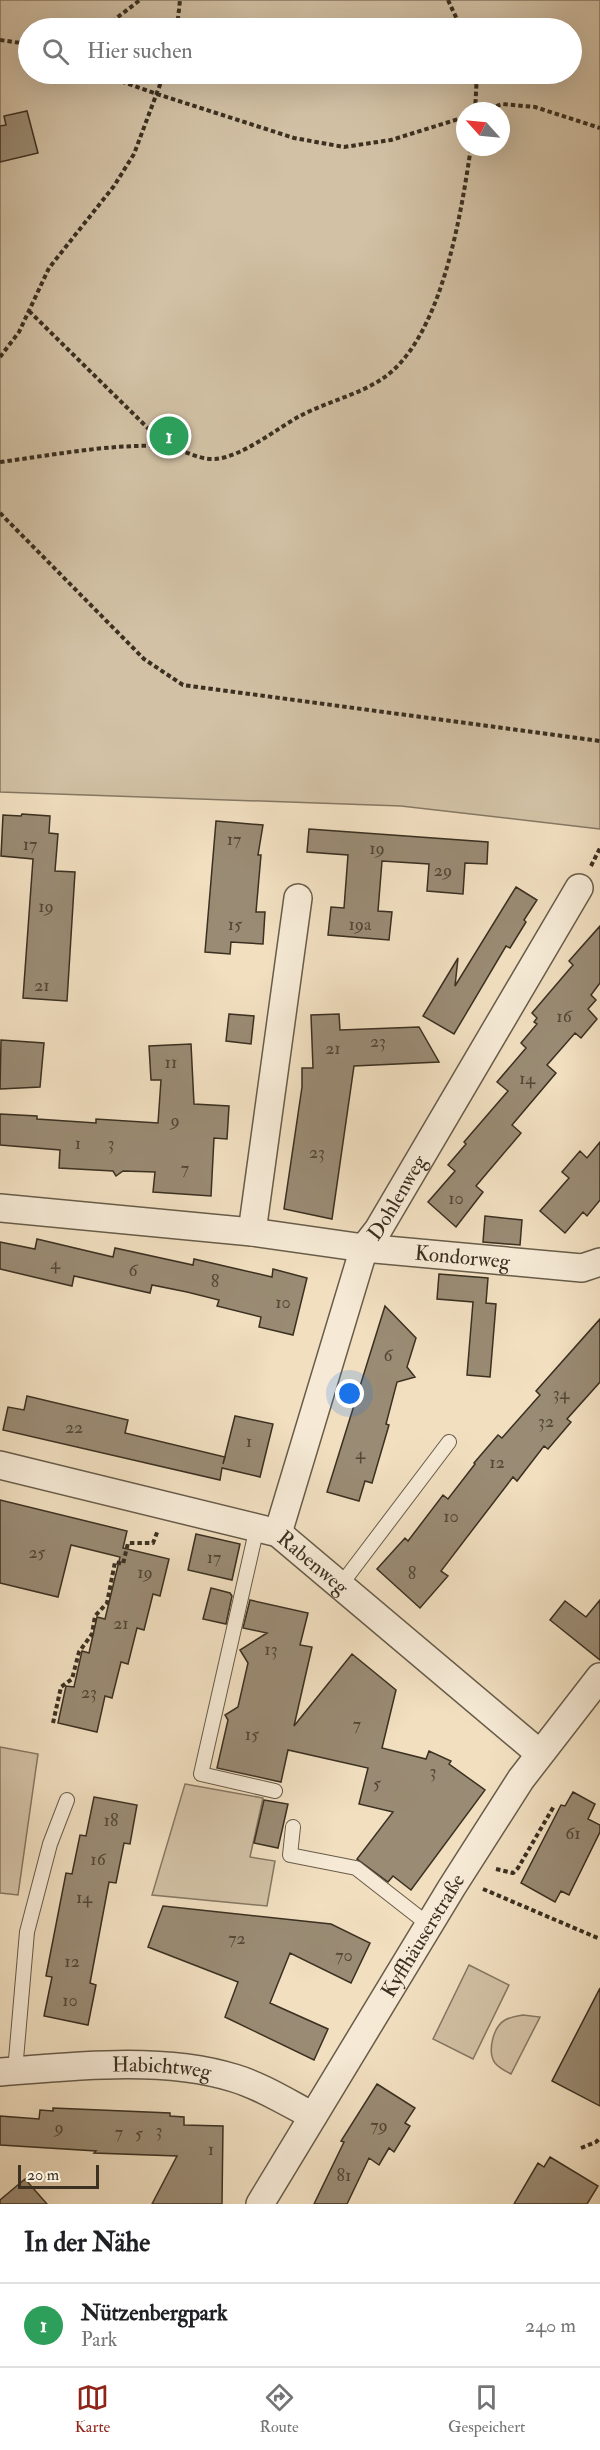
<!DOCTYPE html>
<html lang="de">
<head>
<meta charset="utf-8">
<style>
  body { margin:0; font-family:"IM FELL Double Pica",serif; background:#f6f6f6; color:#202124 }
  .compass { position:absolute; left:456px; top:102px; width:54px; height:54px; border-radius:50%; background:#fff; box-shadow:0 6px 24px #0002; rotate:297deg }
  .scale { position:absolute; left:18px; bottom:15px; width:81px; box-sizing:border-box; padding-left:6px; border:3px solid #3b3021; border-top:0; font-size:16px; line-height:21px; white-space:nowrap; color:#3b3021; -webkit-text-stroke:4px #f6ead6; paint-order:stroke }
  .you { position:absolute; left:350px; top:1394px; width:21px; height:21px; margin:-15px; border:4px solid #fff; border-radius:50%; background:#1a73e8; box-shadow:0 0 0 9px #1a73e833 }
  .badge { display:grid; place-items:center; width:39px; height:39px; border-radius:50%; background:#8f2418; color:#fff; font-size:20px; font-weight:700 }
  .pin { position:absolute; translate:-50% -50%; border:3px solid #fff; box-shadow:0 2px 6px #0006 }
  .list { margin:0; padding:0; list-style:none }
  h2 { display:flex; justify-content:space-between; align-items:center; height:78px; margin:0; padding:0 24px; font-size:26px }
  h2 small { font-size:20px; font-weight:400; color:#757577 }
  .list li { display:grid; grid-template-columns:39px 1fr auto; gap:18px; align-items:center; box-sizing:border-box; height:84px; padding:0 24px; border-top:2px solid #e0e0e0 }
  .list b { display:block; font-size:22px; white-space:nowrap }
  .list p { margin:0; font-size:20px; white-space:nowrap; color:#757577 }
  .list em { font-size:20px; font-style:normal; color:#757577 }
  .icon { flex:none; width:33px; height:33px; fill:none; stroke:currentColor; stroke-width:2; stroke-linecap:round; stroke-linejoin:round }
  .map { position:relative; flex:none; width:600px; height:2204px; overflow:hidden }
  .search { position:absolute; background:#fff; box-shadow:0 6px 24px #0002; left:18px; right:18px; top:18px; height:66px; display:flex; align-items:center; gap:15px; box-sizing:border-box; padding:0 21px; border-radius:33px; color:#757577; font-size:22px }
  .sheet { height:162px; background:#fff }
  nav { display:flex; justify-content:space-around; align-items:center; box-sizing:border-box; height:84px; border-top:2px solid #e0e0e0; background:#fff; font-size:16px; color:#757577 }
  nav a { display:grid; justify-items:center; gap:3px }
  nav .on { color:#8f2418 }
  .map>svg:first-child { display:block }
  .green { fill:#d2c1a5; stroke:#867863; stroke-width:1.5; fill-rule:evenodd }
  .building { fill:#9a8b74; stroke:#3b3021; stroke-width:1.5 }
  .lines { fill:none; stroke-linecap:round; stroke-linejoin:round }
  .lane-casing { stroke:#685c49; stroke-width:16 }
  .street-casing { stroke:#685c49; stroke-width:30 }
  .path { stroke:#3b3021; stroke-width:4; stroke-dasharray:4.5 3; stroke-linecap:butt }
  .lane { stroke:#f6ead6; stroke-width:14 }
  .street { stroke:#f6ead6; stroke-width:27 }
  .labels { text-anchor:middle; stroke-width:4.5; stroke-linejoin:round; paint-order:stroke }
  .number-label { font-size:18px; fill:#534736 }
  .street-label { font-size:21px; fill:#3b3021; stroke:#f6ead6 }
</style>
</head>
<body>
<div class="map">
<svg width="600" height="2204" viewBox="0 0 600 2204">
  <rect width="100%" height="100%" fill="#f1dfc0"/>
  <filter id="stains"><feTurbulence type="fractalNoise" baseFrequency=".00333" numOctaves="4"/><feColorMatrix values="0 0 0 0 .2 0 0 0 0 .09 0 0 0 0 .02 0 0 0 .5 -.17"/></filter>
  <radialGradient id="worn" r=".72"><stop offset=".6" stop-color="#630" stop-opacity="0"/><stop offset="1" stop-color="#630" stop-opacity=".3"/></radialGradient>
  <path class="green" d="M0,0H600V829L401,806L0,792ZM28,28H572V74H28ZM465,111H501V147H465Z
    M0,1747L38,1754L18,1895L0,1893Z
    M185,1784L263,1798L250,1857L275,1861L267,1906L152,1895Z
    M469,1965L509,1985L473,2059L433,2039Z
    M523,2015L540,2017L511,2074C505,2071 499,2068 495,2063C487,2052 493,2027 505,2020C510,2017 517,2016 523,2015Z"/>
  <path class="building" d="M27,111L38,153L0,162V126L6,125L4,116Z
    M22,814L50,816L49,833L58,834L55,871L75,872L67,1001L23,998L33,859L1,856L3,815L21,816Z
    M216,821L263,825L258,855H261L256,912H265L263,944L231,942L230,954L205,952Z
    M309,829L488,842L487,864L465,863L463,894L427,891L429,864L382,861L378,911L392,912L389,940L328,935L331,907L344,908L348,855L307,852Z
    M516,887L537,900L524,920L526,922L510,948L506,946L454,1034L423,1016L458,958L455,986Z
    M600,926V983L591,995L596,1000L588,1009L597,1019L581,1038L575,1033L547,1065L556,1073L512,1125L521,1133L476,1186L483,1192L456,1227L428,1202L455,1171L448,1165L466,1144L464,1142L508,1091L497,1082L526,1048L521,1043L537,1024L534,1022L537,1018L532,1013L573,965L569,961Z
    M229,1014L254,1016L251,1044L226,1041Z
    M339,1014L340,1030L419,1027L439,1062L354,1066L332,1219L284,1209L302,1087V1068H313L311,1015Z
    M1,1040L44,1043L40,1087L0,1089Z
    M191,1044L194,1104L229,1106L227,1139L214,1138L211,1196L153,1192L155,1172L123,1171L116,1176L113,1171L59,1168L60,1150L0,1145V1114L37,1116V1119L96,1123V1119L158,1123L161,1080H151L149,1046Z
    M600,1142V1200L587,1216L583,1212L565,1233L540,1211L569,1178L562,1172L580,1151L587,1158Z
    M485,1216L522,1220L520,1245L483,1242Z
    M37,1239L113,1257L115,1248L193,1265L194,1259L272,1277L273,1269L307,1278L293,1335L259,1327L261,1317L217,1306L219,1300L187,1292L152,1285L150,1293L74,1276L72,1286L0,1269V1242L35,1249Z
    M439,1274L488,1278L486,1303L496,1304L490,1377L467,1375L473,1302L437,1299Z
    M385,1306L416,1338L407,1367L415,1377L397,1382L386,1424L389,1425L372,1483L365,1481L359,1501L327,1492Z
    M600,1319V1382L567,1419L571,1422L548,1449L544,1446L517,1481L513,1477L441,1571L448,1576L420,1608L377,1569L405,1538L408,1541L443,1495L448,1499L475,1464L474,1463L498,1435L502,1438L540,1395L536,1391Z
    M27,1396L128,1420L125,1433L225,1457L223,1464L235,1416L273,1424L260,1477L222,1468L220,1480L3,1430L8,1407L24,1410Z
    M0,1500L127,1531L123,1548L169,1559L160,1596L153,1594L144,1630L137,1628L128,1664L121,1662L112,1698L105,1696L97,1732L58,1723L66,1686L74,1687L82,1651L89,1653L97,1617L105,1619L120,1557L71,1545L58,1597L0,1583Z
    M196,1534L240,1544L232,1580L188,1570Z
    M211,1588L230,1593L232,1596L226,1624L203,1619Z
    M250,1600L308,1613L300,1645L312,1647L294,1726L352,1654L396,1690L382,1748L426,1759L429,1751L451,1761L449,1764L485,1790L411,1890L393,1876L388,1882L357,1859L393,1812L359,1804L368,1768L288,1750L281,1782L217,1768L228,1720L225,1715L238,1707L248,1663L240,1650L267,1633L243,1628Z
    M600,1600V1660L550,1620L565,1601L586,1617Z
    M573,1792L595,1804L588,1819L600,1825V1832L569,1895L561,1891L555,1902L521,1883L561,1805L565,1806Z
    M94,1797L137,1805L130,1844L124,1843L116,1883L109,1882L90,1983L96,1985L88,2025L44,2016L52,1977L46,1976L66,1873L72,1874L80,1835L86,1836Z
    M264,1800L288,1804L278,1848L254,1843Z
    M163,1906L331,1924L370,1943L351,1983L290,1953L270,2003L328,2029L314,2060L225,2017L238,1982L148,1947Z
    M600,1988V2106L552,2081Z
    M377,2084L415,2108L405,2123L410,2126L394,2152L389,2148L379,2165L369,2158L347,2204H314L344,2142L341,2141Z
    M53,2108L170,2113V2116L184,2117V2125L223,2126L222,2204H152L177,2156L94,2153L96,2151L0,2145V2116L39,2119L40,2110L53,2111Z
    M550,2157L598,2186L587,2204H514L538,2163L544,2167Z
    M25,2179L47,2204H0V2200Z"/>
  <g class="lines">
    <defs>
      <path id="lane" d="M257,1527L201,1774L275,1791
        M340,1586L449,1442
        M293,1827L290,1855L356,1868L429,1925
        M15,2071L27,1932L50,1844L67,1800"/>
      <g id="street">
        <path id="s1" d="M0,1208L252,1232L364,1248L582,1268L600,1262"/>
        <path d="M252,1232L298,898"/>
        <path id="s2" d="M0,1465L278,1533L539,1753"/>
        <path id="s3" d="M278,1533L364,1248L378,1230L579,888"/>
        <path id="s4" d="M0,2072C73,2066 164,2056 234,2078C261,2086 288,2103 313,2116"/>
        <path id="s5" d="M260,2204L452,1887L521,1779L600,1677"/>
      </g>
    </defs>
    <use href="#lane" class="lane-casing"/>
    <use href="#street" class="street-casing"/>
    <path class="path" d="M448,0L461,28
      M98,28L114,20L140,0
      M177,28L180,0
      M0,40L28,44
      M100,74L157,94L294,138L344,147L391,140L465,117
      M475,111L477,74
      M482,111L502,104L535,107L600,128
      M29,311L166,446
      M0,357L19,332L49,268L114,186L134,154L164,74
      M0,462C54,455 108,444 162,446C180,447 196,460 215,459C242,457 276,429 300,416C326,402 358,395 382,379C442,339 461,214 471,147
      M0,513L144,659L183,685L600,741
      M591,866L600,848
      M53,1723L61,1687L72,1679L79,1652L92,1634L95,1616L107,1603L115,1562L123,1564L128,1543H153L158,1530
      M496,1869L513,1873L518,1868L554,1806
      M483,1889L600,1939
      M581,2148L596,2142L600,2138"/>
    <use href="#lane" class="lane"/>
    <use href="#street" class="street"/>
  </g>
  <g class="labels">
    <g class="number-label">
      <text x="234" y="845">17</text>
      <text x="30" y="850">17</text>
      <text x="377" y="854">19</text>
      <text x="443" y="876">29</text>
      <text x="46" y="912">19</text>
      <text x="235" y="930">15</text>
      <text x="360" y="930">19a</text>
      <text x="42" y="991">21</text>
      <text x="564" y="1022">16</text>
      <text x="378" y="1047">23</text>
      <text x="333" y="1054">21</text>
      <text x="171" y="1068">11</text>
      <text x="527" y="1084">14</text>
      <text x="175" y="1126">9</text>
      <text x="78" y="1149">1</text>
      <text x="111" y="1149">3</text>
      <text x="317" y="1158">23</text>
      <text x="185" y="1174">7</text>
      <text x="456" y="1204">10</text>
      <text x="55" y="1269">4</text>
      <text x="133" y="1276">6</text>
      <text x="215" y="1287">8</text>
      <text x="283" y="1308">10</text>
      <text x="388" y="1361">6</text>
      <text x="561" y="1399">34</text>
      <text x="546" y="1427">32</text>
      <text x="74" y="1433">22</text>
      <text x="249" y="1447">1</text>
      <text x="360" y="1459">4</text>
      <text x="497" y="1468">12</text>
      <text x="451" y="1522">10</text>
      <text x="37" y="1558">25</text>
      <text x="214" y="1563">17</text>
      <text x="145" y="1578">19</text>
      <text x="412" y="1579">8</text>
      <text x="121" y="1629">21</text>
      <text x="271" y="1655">13</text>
      <text x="89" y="1698">23</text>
      <text x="357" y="1730">7</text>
      <text x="252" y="1740">15</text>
      <text x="433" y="1777">3</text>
      <text x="377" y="1789">5</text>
      <text x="111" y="1826">18</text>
      <text x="573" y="1839">61</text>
      <text x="98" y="1865">16</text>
      <text x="84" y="1903">14</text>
      <text x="237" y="1944">72</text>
      <text x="344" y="1961">70</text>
      <text x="72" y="1967">12</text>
      <text x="70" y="2006">10</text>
      <text x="379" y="2131">79</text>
      <text x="59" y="2133">9</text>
      <text x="159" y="2136">3</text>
      <text x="119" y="2138">7</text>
      <text x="139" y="2139">5</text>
      <text x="211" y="2155">1</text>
      <text x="344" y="2181">81</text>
    </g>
    <g class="street-label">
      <text dy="7" stroke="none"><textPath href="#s3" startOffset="358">Dohlenweg</textPath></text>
      <text dy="7" stroke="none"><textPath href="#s1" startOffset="465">Kondorweg</textPath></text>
      <text dy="7" stroke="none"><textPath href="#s2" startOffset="332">Rabenweg</textPath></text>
      <text dy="7" stroke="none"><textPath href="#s5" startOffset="314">Kyffhäuserstraße</textPath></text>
      <text dy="7" stroke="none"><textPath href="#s4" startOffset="162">Habichtweg</textPath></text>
    </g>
  </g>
  <rect width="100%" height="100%" filter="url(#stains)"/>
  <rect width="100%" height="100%" fill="url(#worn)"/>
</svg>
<svg class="compass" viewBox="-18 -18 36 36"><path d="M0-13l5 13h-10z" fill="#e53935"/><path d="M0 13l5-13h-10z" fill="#757577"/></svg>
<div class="scale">20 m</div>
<div class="you"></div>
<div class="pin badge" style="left:169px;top:436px;background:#2e9e5b">1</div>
<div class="search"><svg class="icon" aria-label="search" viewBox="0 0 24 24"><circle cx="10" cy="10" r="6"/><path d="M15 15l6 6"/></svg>Hier suchen</div>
</div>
<section class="sheet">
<h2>In der Nähe<small></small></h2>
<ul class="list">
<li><span class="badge" style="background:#2e9e5b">1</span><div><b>Nützenbergpark</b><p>Park</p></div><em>240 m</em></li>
</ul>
</section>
<nav>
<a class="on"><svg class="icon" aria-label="map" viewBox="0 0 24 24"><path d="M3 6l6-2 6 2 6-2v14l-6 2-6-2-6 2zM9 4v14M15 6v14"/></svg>Karte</a>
<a><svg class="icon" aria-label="directions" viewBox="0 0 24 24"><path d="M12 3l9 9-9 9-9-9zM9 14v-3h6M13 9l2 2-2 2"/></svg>Route</a>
<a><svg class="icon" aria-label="saved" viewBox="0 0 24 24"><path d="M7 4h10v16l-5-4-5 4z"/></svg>Gespeichert</a>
</nav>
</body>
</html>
